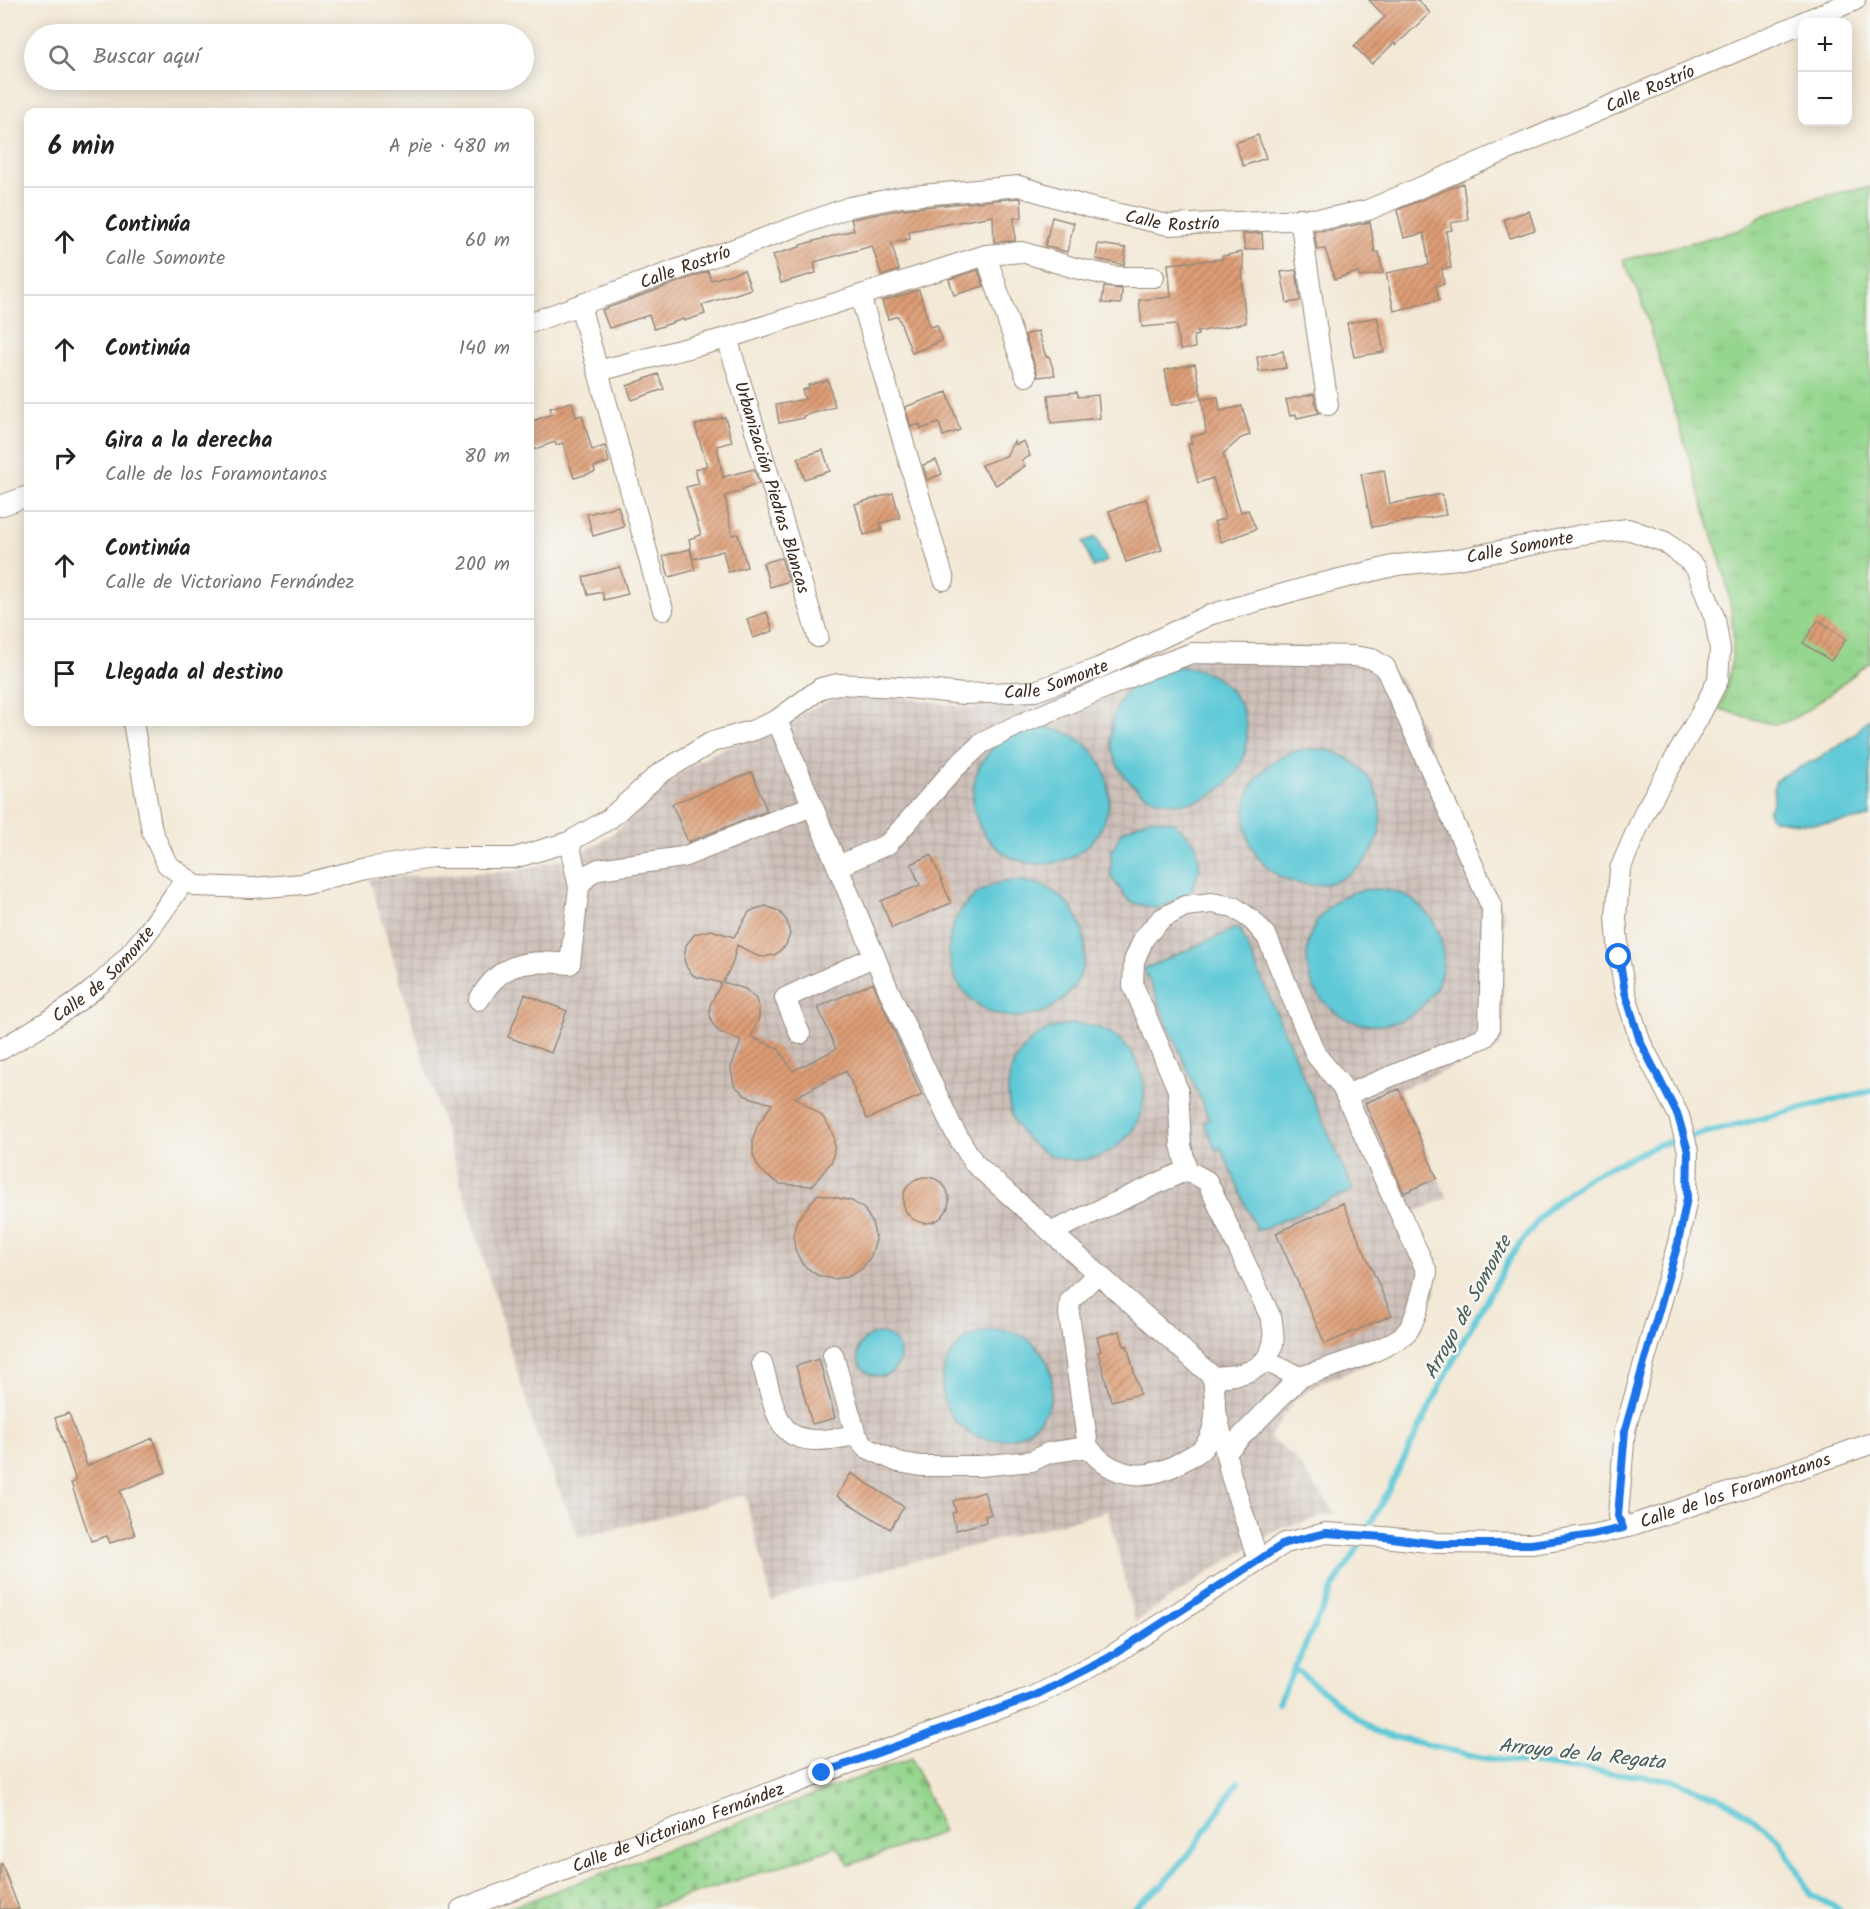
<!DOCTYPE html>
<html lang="es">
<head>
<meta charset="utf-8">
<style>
  body { margin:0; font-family:Kalam,sans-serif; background:#f6f6f6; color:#222 }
  .controls { position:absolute; right:18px; top:18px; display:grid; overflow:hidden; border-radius:12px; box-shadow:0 3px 15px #0003 }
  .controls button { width:54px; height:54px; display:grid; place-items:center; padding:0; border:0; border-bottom:2px solid #e0e0e0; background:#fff; color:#222; font:30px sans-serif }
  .stop { position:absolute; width:18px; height:18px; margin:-14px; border:4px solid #1a73e8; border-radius:50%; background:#fff }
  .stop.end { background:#1a73e8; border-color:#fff; box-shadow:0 2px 6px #0008 }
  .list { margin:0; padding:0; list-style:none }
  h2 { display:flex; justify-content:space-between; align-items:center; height:78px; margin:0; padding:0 24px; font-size:26px }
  h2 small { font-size:20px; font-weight:400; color:#767676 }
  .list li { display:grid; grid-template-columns:39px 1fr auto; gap:18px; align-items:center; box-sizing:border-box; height:108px; padding:0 24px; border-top:2px solid #e0e0e0 }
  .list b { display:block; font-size:22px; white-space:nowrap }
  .list p { margin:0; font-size:20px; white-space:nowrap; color:#767676 }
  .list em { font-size:20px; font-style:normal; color:#767676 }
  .icon { flex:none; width:33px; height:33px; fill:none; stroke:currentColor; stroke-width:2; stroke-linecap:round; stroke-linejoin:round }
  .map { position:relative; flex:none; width:1870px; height:1909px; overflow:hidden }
  .search { position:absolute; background:#fff; box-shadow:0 3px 15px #0003; left:24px; top:24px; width:510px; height:66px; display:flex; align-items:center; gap:15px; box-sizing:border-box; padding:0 21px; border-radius:33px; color:#767676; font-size:22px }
  .panel { position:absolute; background:#fff; box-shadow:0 3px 15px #0003; left:24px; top:108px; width:510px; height:618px; border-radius:12px }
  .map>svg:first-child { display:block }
  .industrial { fill:url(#industrial-grid) }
  .grass { fill:url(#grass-tufts); stroke:#688056; stroke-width:1.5 }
  .cemetery { fill:url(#cemetery-stones); stroke:#688056; stroke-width:1.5 }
  .water { fill:#5ec9d7; stroke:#4c7a7a; stroke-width:1.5 }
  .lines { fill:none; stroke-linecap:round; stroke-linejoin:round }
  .stream { stroke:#5ec9d7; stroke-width:6 }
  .building { fill:url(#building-hatch) }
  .minor-casing { stroke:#97897a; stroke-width:22 }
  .minor { stroke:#fff; stroke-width:20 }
  .route { stroke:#1a73e8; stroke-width:8 }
  .labels { text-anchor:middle; stroke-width:5; stroke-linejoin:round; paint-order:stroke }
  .street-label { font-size:18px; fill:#3b2a1e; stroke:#f6f6f2 }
  .water-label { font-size:20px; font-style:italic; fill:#465a56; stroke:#f6f6f2 }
</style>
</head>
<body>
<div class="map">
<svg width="1870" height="1909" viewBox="0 0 1870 1909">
  <defs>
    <pattern id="industrial-grid" width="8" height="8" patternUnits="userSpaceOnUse" patternTransform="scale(1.5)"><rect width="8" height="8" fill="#cec1ba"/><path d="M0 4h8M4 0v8" fill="none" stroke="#b2a69f"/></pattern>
    <pattern id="grass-tufts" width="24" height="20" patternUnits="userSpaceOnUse" patternTransform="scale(1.5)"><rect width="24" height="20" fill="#94d68d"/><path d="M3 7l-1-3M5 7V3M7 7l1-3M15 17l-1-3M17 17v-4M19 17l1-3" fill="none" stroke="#80b879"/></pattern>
    <pattern id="cemetery-stones" width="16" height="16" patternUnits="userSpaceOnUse" patternTransform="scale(1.5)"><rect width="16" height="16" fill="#94d68d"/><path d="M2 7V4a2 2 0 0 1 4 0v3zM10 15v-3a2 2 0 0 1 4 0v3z" fill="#80b879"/></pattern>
    <pattern id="building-hatch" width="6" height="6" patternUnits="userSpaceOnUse" patternTransform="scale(1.5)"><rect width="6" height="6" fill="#dd9d76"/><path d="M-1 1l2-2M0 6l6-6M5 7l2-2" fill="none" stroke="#b48060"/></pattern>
  </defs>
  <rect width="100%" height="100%" fill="#f6f6f2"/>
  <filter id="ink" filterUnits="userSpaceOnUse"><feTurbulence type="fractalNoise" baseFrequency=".0167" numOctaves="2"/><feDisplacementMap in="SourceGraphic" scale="12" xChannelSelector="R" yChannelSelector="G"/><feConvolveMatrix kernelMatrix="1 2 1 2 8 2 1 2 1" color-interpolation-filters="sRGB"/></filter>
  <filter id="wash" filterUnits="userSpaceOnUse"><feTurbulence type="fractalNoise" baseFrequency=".008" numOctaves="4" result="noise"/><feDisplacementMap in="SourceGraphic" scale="24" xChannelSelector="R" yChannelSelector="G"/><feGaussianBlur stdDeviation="1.35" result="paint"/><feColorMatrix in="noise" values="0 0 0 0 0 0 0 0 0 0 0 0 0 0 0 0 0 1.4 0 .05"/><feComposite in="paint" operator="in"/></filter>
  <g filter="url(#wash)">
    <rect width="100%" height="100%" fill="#f3e8d5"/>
    <path class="industrial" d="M1183,641L1372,650L1401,680L1504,914L1503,1037L1497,1048L1399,1090L1447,1198L1417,1211L1414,1221L1436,1274V1290L1418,1335L1406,1345L1371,1363L1320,1383L1293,1401L1269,1438L1294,1457L1335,1513L1279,1529L1222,1564L1135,1622L1108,1511L802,1590L772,1602L745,1495L579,1538L536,1434L369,878L517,871L570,857L603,841L624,824L685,769L722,749L847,693L887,695L971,708L1038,700L1095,683Z"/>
    <path class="grass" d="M1870,187V662C1850,675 1797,726 1774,724C1756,721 1738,714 1720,709C1737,661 1736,625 1725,576L1640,296L1623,260L1740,230L1762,216L1797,203L1850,190Z"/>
    <path class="cemetery" d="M912,1758L943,1832L849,1865L838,1847L648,1909H507Z"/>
    <path class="water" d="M1096,537L1107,561L1093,567L1083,542Z
      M1111 735a68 68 0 1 1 136 0a68 68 0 1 1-136 0Z
      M1870,718V817C1838,824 1804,826 1772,819L1768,812L1773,802L1775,782L1781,776L1819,758L1854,735Z
      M973 796a68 68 0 1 1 136 0a68 68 0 1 1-136 0Z
      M1245 817a68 68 0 1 1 136 0a68 68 0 1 1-136 0Z
      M1150,818L1174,822L1196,844L1200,868L1190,893L1158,909L1130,902L1111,877V852L1122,831Z
      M949 949a68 68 0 1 1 136 0a68 68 0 1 1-136 0Z
      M1307 957a68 68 0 1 1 136 0a68 68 0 1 1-136 0Z
      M1239,927L1353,1190L1257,1231L1221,1148L1216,1150L1204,1122L1209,1119L1144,969Z
      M1008 1092a68 68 0 1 1 136 0a68 68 0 1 1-136 0Z
      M942 1385a55 55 0 1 1 110 0a55 55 0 1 1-110 0Z
      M858 1355a21 21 0 1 1 42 0a21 21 0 1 1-42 0Z"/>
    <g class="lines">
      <path class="stream" d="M1294,1668L1377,1733L1484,1758L1674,1780L1731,1803L1779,1839L1811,1895L1839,1909
        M1278,1703L1334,1585L1353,1556L1386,1495L1463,1341L1511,1256L1546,1210L1583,1180L1657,1145L1870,1091
        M1133,1909L1162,1885L1190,1853L1238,1782"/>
    </g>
    <g id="blocks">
      <path class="building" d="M1369,0H1418L1430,13L1396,45L1394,43L1372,64L1354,46L1385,17Z
        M1258,135L1266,158L1243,166L1235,143Z
        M1463,183L1468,220L1450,223L1452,230L1446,231L1451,268L1442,269L1444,284L1436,286L1439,300L1394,311L1386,273L1429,265L1424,233L1404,238L1397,210Z
        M1018,198L1021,199L1022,218H1014L1015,241L994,242L993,216L936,226L909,231L910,239L891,242L899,270L882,276L872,246L814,262L816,273L781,283L773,255L800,247V245L854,230L851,219H853L903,209Z
        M1529,211L1535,230L1510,238L1504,219Z
        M1052,217L1074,223L1067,252L1045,246Z
        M1370,222L1375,253L1379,252L1383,273L1359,277L1358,272L1335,279L1325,249L1317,250L1314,231L1331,230Z
        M1262,233L1263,248L1245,250L1243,234Z
        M1098,244L1126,248L1124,265L1096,259Z
        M1242,252L1244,270H1242L1243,288H1242L1246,323L1197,332L1198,335L1194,336L1195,348L1180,350L1176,324L1142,327L1139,300L1171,297L1168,264L1222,259V256Z
        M744,270L751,289L702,305L705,314L684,321L683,319L654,329L649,315L609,328L602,310L708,271L711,280Z
        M978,270L984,286L954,295L949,279Z
        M1296,270L1300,301L1287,303L1281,272Z
        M1104,287L1122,289L1121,304L1102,303Z
        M919,290L930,327L937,325L942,341L912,353L898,316L888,319L882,301Z
        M1377,317L1384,352L1354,357L1347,323Z
        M1038,331L1046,357L1049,356L1055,375L1038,377L1025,335Z
        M1283,351L1286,368L1259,372L1257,357Z
        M1195,364L1202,399L1172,405L1165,370Z
        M658,374L664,389L632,400L627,386Z
        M828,380L835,407L803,416L804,418L779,423L776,405L805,399L802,390L809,388L808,385Z
        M947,392L960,430L943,436L939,423L921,429L920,424L911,427L905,407Z
        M1077,392L1078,397L1098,395L1100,418L1051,423L1048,395Z
        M1314,394L1316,407L1319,413L1297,418L1296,414L1290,416L1286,400Z
        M1218,397L1220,411L1242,406L1250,435L1241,438L1223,454L1241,512L1248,510L1256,529L1221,542L1214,522L1225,518L1213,478L1198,483L1188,445L1192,443L1190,437L1206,433L1202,399Z
        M572,402L576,417L582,415L592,450L605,446L609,462L594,467L595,472L574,478L563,443L556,445L555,442L530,451V422L552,414L550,408Z
        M725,417L732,442L717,446L723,477L754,469L759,483L742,489L743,491L725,496L732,535L738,534L747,567L728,572L723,551L693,559L689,539L701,535L686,487L699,484L695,469L707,466L695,425Z
        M1014,441L1015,445L1024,441L1030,456L1022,460L1025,466L996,485L981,465L1006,456Z
        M823,450L830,471L804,479L798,458Z
        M936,460L942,474L927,480L923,465Z
        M1384,470L1390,504L1442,494L1446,515L1372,527L1361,474Z
        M893,493L900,518L880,523L882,530L864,535L855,504Z
        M1146,499L1162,550L1126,562L1109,511Z
        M618,506L624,527L593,536L587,514Z
        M690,549L695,570L669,577L663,556Z
        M781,558L789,581L770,587L763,563Z
        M620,567L628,594L604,600L602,592L588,595L583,577Z
        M767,612L773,631L753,638L747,619Z
        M1818,620L1846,639L1831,661L1803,643Z
        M752,772L767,811L688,842L672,804Z
        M931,855L951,903L892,928L881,901L920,885L911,864Z
        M766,906L779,911L787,921L790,934L786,945L776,954L765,957L757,956L737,945L732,965L723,982L745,989L756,999L759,1008V1017L751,1037L778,1048L793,1071L836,1049L818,1007L873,983L922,1095L867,1119L846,1071L795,1097L822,1116L830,1127L834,1138V1150L832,1161L812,1186L780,1184L767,1176L759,1168L753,1155V1139L757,1126L772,1104L746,1096L734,1085L731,1068L741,1041L719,1032L712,1023L710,1015V1005L721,983L694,976L687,968L684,960L686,945L695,934L711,930L734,937L749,912L755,909Z
        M525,994L567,1011L551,1053L508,1037Z
        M1399,1089L1437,1178L1404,1193L1365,1103Z
        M903 1200a23 23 0 1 1 46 0a23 23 0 1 1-46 0Z
        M818,1194L852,1201L864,1209L872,1222L876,1240L871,1256L862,1269L848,1277L832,1279L817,1275L802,1264L795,1249L793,1235L797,1220Z
        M1343,1203L1392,1315L1325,1344L1276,1233Z
        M1120,1331L1124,1346L1127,1345L1140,1394L1111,1401L1098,1352L1101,1351L1097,1337Z
        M819,1359L835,1418L812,1424L796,1366Z
        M69,1413L87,1466L153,1438L166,1472L120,1491L135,1535L110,1543L107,1536L91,1541L71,1483L76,1481L55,1418Z
        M851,1473L904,1507L890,1529L837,1496Z
        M984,1492L991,1514L985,1516L986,1522L956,1530L952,1513L956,1512L953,1501Z
        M0,1864H2L19,1909H0Z"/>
    </g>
  </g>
  <g filter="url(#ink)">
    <use href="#blocks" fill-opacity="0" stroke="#97897a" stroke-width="1.5"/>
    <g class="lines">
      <defs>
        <g id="minor">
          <path d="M1803,22L1855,0"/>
          <path d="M1300,218L1328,405"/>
          <path d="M986,255L1026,376"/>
          <path d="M860,295L944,580"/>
          <path d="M580,305L663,610"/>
          <path id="s1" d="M530,323L850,207L901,197L1019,186L1088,207L1168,225L1329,218L1368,210L1802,23"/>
          <path id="s2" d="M727,338L818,637"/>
          <path d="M598,371L727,338L986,255L1022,252L1075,268L1116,277H1154"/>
          <path d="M0,506L28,496"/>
          <path d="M777,720L889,991L952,1127L974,1163L1213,1377C1238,1376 1266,1373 1273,1344C1275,1337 1272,1327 1272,1320L1207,1181L1187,1170L1181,1145L1178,1090L1133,985L1134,961L1144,938L1161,919L1185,906L1212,903L1234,907L1253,921L1267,937L1316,1055L1341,1085L1427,1272C1423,1289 1418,1314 1409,1329C1396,1349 1324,1369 1300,1377L1265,1361"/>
          <path id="s3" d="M133,722L152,831L167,864L196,886L253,888L303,884L367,868L432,858H514L569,842L609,819L659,774L712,742L754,730L777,720L821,688L838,684L899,687L963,694L1035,691L1099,668L1209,615L1315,585L1397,565L1458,559L1582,535L1628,529L1665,542L1682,555L1696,568L1715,619L1720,649L1718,680L1700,715L1645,811L1620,869L1616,917L1619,957L1625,992L1640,1041L1679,1116L1688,1151L1687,1198L1678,1243L1625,1430L1618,1516L1623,1528"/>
          <path d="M569,842L579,887"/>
          <path d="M838,866L888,844L956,767L982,743L1016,726L1149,669L1192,653L1354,656L1372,659L1385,667L1492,908L1489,1029L1485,1037L1346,1095"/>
          <path d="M479,1000C501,960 529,960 570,964L579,887L589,874L599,869L683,857L812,806"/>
          <path d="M800,1034L785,998L875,956"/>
          <path id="s4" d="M0,1050C30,1032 61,1015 89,993C129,962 158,919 186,878"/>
          <path d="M1051,1232L1187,1170"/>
          <path d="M1097,1274L1070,1301L1069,1314L1088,1447C1113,1479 1148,1482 1183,1461C1188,1457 1198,1454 1202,1449C1220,1429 1215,1401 1213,1377"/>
          <path d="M833,1355L856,1435L867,1448L898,1462L921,1466H979L1032,1461L1048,1453L1088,1447"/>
          <path d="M762,1363C780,1429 778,1451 856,1435"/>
          <path d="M1217,1415L1231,1476L1258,1560"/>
          <path d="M1226,1452L1300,1377"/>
          <path id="s5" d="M461,1909L822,1773L1034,1696L1108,1658L1285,1543L1326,1533L1384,1537L1437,1543L1531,1544L1592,1535L1623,1528L1726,1494L1870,1444"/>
        </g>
      </defs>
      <use href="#minor" class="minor-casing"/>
      <use href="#minor" class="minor"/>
    </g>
  </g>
  <g class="lines" filter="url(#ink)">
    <path class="route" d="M822,1773L1034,1696L1108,1658L1285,1543L1326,1533L1384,1537L1437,1544H1531L1592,1535L1623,1528L1618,1516L1625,1430L1678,1243L1687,1198L1688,1151L1678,1116L1640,1041L1625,992L1619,957"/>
  </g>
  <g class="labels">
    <g class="street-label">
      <text dy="6" stroke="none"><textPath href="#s1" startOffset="1173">Calle Rostrío</textPath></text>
      <text dy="6" stroke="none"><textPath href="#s1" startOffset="669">Calle Rostrío</textPath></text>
      <text dy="6" stroke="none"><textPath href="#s1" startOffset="165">Calle Rostrío</textPath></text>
      <text dy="6" stroke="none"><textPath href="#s2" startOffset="156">Urbanización Piedras Blancas</textPath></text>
      <text dy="6" stroke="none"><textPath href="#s3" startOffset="1584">Calle Somonte</textPath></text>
      <text dy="6" stroke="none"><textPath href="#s3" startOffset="1098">Calle Somonte</textPath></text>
      <text dy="6" stroke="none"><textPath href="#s4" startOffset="129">Calle de Somonte</textPath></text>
      <text dy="6" stroke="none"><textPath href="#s5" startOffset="1365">Calle de los Foramontanos</textPath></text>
      <text dy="6" stroke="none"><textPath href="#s5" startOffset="232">Calle de Victoriano Fernández</textPath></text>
    </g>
    <g class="water-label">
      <text transform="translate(1467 1307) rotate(-61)" y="7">Arroyo de Somonte</text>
      <text transform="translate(1582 1753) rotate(6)" y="7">Arroyo de la Regata</text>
    </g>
  </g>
</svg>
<div class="controls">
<button>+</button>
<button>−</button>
</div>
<div class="stop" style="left:1619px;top:957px"></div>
<div class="stop end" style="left:822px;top:1773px"></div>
<div class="search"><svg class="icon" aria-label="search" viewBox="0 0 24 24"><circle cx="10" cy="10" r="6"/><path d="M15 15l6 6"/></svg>Buscar aquí</div>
<section class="panel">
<h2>6 min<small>A pie · 480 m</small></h2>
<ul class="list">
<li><svg class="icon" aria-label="ahead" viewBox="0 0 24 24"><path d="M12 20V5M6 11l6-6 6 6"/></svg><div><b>Continúa</b><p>Calle Somonte</p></div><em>60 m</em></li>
<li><svg class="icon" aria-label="ahead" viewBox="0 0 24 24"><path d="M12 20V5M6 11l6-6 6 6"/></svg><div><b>Continúa</b></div><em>140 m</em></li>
<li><svg class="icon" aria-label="right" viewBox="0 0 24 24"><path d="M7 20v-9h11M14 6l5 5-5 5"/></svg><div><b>Gira a la derecha</b><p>Calle de los Foramontanos</p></div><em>80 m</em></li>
<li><svg class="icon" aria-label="ahead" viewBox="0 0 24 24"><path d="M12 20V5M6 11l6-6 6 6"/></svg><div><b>Continúa</b><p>Calle de Victoriano Fernández</p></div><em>200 m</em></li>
<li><svg class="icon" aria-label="arrive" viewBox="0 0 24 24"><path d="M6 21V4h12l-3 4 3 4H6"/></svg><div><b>Llegada al destino</b></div></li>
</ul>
</section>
</div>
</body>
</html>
